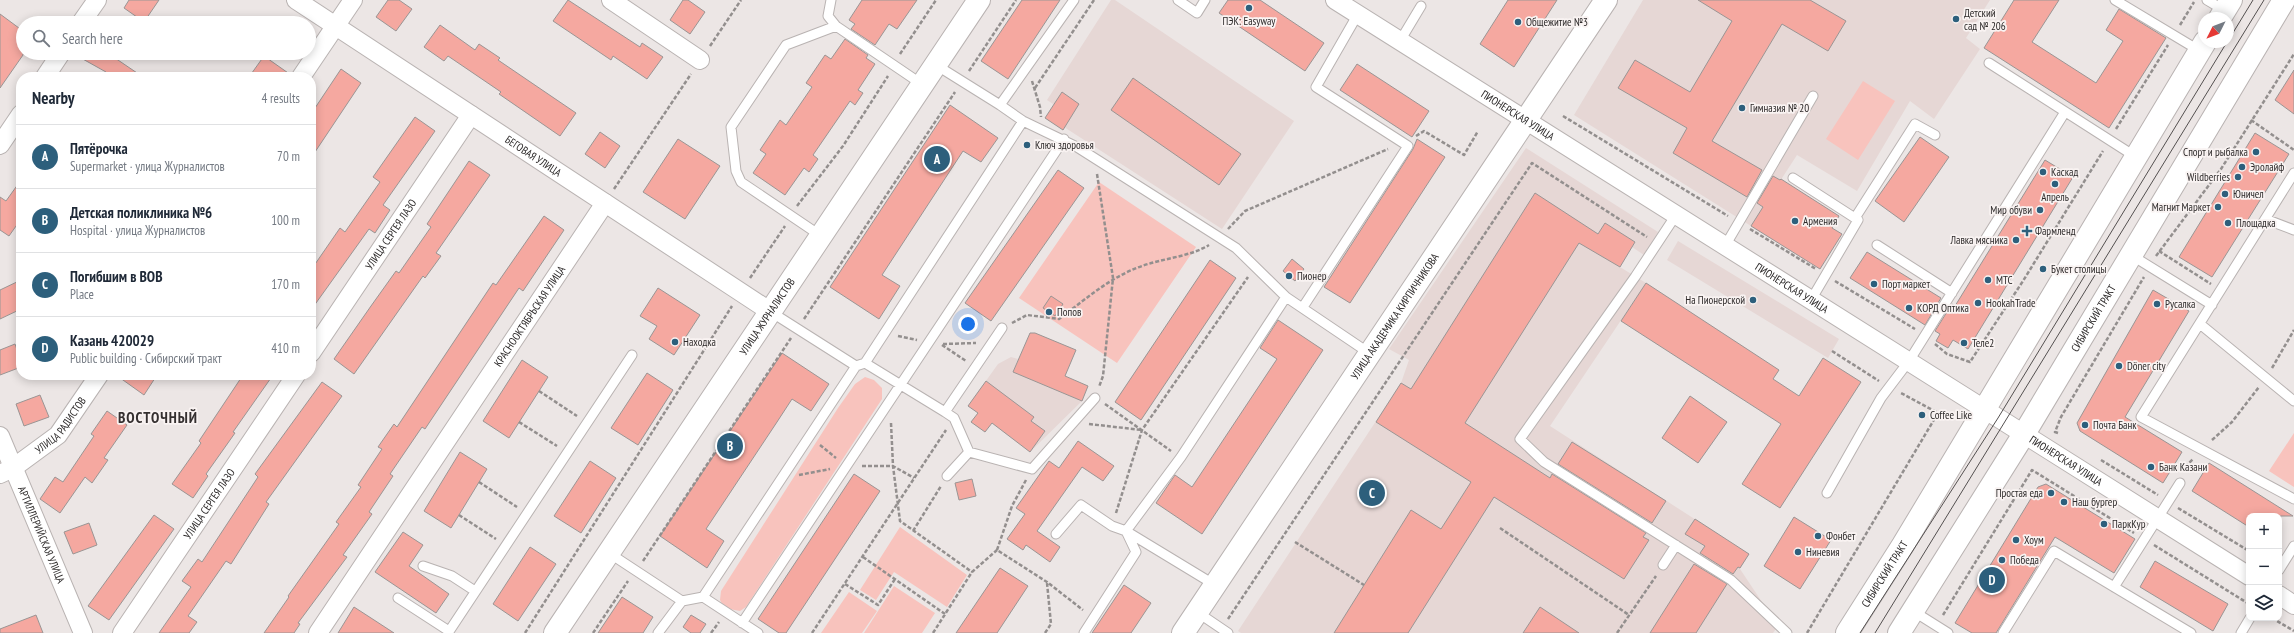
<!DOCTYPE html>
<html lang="en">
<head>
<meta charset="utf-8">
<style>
  body { margin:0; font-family:"PT Sans Narrow",sans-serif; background:#f2f2f3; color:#1f2937 }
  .controls { position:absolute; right:12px; bottom:12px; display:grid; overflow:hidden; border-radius:8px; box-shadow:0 2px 10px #0003 }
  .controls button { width:36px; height:36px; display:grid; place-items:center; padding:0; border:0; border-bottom:1px solid #e0e1e3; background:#fff; color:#1f2937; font:20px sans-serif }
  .compass { position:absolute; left:2198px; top:12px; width:36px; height:36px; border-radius:50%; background:#fff; box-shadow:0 2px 10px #0003; rotate:228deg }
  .you { position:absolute; left:968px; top:324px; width:14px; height:14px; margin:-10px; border:3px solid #fff; border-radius:50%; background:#1a73e8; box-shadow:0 0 0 6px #1a73e833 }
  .badge { display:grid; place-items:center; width:26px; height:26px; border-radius:50%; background:#2d5f7c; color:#fff; font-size:13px; font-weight:700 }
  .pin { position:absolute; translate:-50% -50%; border:2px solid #fff; box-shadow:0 1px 4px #0006 }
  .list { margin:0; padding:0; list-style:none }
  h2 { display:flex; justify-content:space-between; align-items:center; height:52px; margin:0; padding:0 16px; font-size:17px }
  h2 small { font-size:13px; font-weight:400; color:#747a83 }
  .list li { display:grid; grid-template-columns:26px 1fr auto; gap:12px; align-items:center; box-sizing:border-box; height:64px; padding:0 16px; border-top:1px solid #e0e1e3 }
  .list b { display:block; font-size:15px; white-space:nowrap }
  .list p { margin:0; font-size:13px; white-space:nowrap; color:#747a83 }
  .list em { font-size:13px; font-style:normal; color:#747a83 }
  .icon { flex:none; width:22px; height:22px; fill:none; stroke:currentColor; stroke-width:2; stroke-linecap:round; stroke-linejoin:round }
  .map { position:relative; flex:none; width:2294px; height:633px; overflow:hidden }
  .search { position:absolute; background:#fff; box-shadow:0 2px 10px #0003; left:16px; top:16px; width:300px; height:44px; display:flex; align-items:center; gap:10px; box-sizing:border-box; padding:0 14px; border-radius:22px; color:#747a83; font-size:15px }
  .panel { position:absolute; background:#fff; box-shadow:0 2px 10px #0003; left:16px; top:72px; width:300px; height:308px; border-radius:16px }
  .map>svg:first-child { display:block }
  .built { fill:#e6d7d5 }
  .green { fill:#f8c3bd }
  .building { fill:#f5a8a0; stroke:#9a9594 }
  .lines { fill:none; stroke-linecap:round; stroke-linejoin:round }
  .service-casing { stroke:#b9b3b2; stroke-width:11 }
  .minor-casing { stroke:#b9b3b2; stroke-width:20 }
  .tertiary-casing { stroke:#b9b3b2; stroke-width:24 }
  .secondary-casing { stroke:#b9b3b2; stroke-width:24 }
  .path { stroke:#938f8e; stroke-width:2.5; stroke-dasharray:4 2; stroke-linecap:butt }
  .service { stroke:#fff; stroke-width:9 }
  .minor { stroke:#fff; stroke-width:18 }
  .tertiary { stroke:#fff; stroke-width:22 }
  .secondary { stroke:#fff; stroke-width:22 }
  .tram { stroke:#545050; stroke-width:1 }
  .poi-dot { fill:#2d5f7c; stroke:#f9f3f2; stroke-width:1.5 }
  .labels { text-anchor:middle; stroke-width:3.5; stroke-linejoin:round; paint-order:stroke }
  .poi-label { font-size:11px; fill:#2d2a2a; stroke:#f9f3f2; text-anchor:start }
  .street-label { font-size:11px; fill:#2d2a2a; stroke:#f9f3f2 }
  .district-label { font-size:15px; font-weight:bold; letter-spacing:1px; fill:#353030; stroke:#f9f3f2 }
</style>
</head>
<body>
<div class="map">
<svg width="2294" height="633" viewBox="0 0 2294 633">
  <rect width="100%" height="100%" fill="#ece6e5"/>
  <path class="built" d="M1111,0H1115L1294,121L1222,229L1064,127L1071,116L1047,100Z
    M1643,0H1990L1966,38L1980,49L1934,119L1910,101L1857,191L1797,155L1751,226L1574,115Z
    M1526,148L1658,232L1644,255L1632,247L1635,242L1605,223L1589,248L1646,283L1550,426L1749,554L1740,569L1778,626L1773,633H1241L1238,631L1401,383L1409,360L1389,349Z
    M1678,241L1839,339L1828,358L1667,260Z
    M1011,357L1018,359L1013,372L1082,401L1030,452L992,423L985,432L971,422L978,413L968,406L998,364Z"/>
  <path class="green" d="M1863,81L1895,101L1858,160L1826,139Z
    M1099,182L1196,247L1117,363L1019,298Z
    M865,377L874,380L882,388V399L746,607L740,611L724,608L720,600L721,591L838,408L855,384Z
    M2294,433V487L2269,471Z
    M900,527L967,575L947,607L894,572L876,600L860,590Z
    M894,586L935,613L922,633H864Z
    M849,592L877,611L862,633H821Z"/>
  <path class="building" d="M129,0H159L144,22L124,8Z
    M388,0H399L412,9L396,31L376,17Z
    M568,0L640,47L642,43L663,57L647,79L613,56L611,60L553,21Z
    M683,0H688L705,12L690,34L670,20Z
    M862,0H917L897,29L889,24L875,45L851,29L855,24L849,20Z
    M1022,0H1060L1008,79L981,61Z
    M1228,0H1260L1324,43L1305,71L1219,13Z
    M1508,0H1557L1514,67L1480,44Z
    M1698,0H1810L1846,21L1828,51L1782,24L1712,141L1762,170L1747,197L1673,153L1687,128L1618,88L1635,60L1690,92L1732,21Z
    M2014,0H2059L2032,42L2096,83L2123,41L2106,30L2119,9L2166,38L2109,128L1984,48Z
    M0,14L23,31V55L0,88Z
    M440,25L475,50L479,44L500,58L498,60L576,113L560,136L499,94L501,92L448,56L444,61L424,47Z
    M845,39L868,55L866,58L875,64L858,90L863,93L855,105L850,101L813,155L818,159L809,172L804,168L785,195L753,173L766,154L760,150L780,120L786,125L812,87L806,83L825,55L831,59Z
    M72,53H119L115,58L143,77H102L106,72Z
    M264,56L291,75V77H249Z
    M1357,64L1429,111L1412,137L1340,90Z
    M341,69L361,83L311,158V114Z
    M2294,70V114L2275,100Z
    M1133,78L1241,154L1219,185L1111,110Z
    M1062,92L1079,104L1063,130L1045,118Z
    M950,105L998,138L981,162L963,151L882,275L900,286L879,319L830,287Z
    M415,117L435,131L383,205L390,210L375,233L369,229L311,310V270L340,228L345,232L380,182L373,177Z
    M600,132L620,146L605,168L585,154Z
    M2255,133L2289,154L2212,277L2179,257Z
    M1920,137L1949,157L1904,222L1875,201Z
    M678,139L720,166L685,219L643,192Z
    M1417,139L1445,157L1350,303L1324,287L1413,149Z
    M2045,160L2073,177L1968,349L1953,340L1948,348L1936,341L1940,334L1935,331L1952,304L1955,306Z
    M469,161L490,175L436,253L441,256L425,278L423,276L354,374L334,359L371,306L396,271L399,273L431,227L427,224Z
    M1058,170L1084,188L991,321L965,303Z
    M1773,176L1780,180L1781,179L1839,216L1832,228L1842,234L1820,269L1751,226L1763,207L1757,203Z
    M21,180V219L9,236L0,230V197L6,201Z
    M1535,193L1598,234L1605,223L1635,242L1620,267L1579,243L1465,423L1550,478L1552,474L1646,533L1643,537L1649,540L1624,579L1494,497L1408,633H1334L1411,510L1441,529L1471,482L1376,422L1401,383L1411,389Z
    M544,216L564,230L523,291L519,288L425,429L422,427L390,474L393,476L369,512L372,514L343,555L347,557L298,623L300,624L294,633H264L289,597L288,596L339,524L336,522L361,487L358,485L382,449L378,447L394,424L397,427L493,283L496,285Z
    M1867,252L1941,298L1925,325L1850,278Z
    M1292,259L1304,269L1295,281L1283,271Z
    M1210,260L1236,278L1141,420L1115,402Z
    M21,280V309L0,319V290Z
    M1646,283L1779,370L1773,379L1799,396L1823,358L1861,382L1780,508L1742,484L1781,424L1621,321Z
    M658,288L700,315L674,355L649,339L657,326L640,316Z
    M2153,290L2189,311L2125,417L2182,452L2163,483L2080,431L2077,423Z
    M1051,296L1063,304L1055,316L1043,308Z
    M1278,320L1323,350L1202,534L1156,503L1175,475L1192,487L1277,359L1260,348Z
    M1030,333H1035L1076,350L1065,376L1088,386L1082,401L1013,372Z
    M15,344L21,361V367L0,375V350Z
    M782,353L829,384L811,411L792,399L777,422L706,529L724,541L707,568L660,536Z
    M522,360L548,377L509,438L483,421Z
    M647,373L673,390L638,445L611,428Z
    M116,375H157L144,395Z
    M243,375H273L233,432L235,433L206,474L208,476L193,498L172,484L201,443L199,441Z
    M986,381L1034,417L1031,421L1045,431L1030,452L992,423L985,432L971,422L978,413L968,406Z
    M322,382L342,396L266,502L269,504L231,564L226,561L188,616L197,622L189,633H159L191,587L182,581L198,559L202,562L258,477L255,474Z
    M40,395L49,417L24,426L16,404Z
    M1690,396L1727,422L1698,463L1662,438Z
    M107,411L127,425L104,458L108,460L92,483L85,477L60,513L40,499L55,477L63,482L94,436L91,434Z
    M1078,441L1114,466L1103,481L1082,467L1037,531L1060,547L1050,562L1026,545L1023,550L1007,539L1025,514L1016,508L1049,461L1059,468Z
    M1572,442L1666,501L1652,523L1558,464Z
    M460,452L487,469L451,528L424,511Z
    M590,461L616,478L581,533L554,516Z
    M2209,463L2293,516H2249V527L2192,491Z
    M854,474L880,491L786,633H779L758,619Z
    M972,479L976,496L959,500L955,483Z
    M2046,484L2135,539L2114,573L2055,537L1996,633H1972L1955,623L2038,487Z
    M154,515L174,529L109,620L88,606Z
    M1794,517L1831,540L1800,589L1764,566Z
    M1695,519L1749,554L1740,568L1738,567L1733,574L1700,553L1705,546L1685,534Z
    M89,523L97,545L73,554L64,532Z
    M403,532L423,545L409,566L449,594L436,613L375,572Z
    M530,547L556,564L518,621L493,604Z
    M2155,561L2228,604L2213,631L2140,587Z
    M1694,564L1727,584L1696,633H1650Z
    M1000,568L1028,586L997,633H956Z
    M1124,585L1151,603L1131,633H1092Z
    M622,597L653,617L643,633H598Z
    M354,607L371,618L394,633H338Z
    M1540,607L1579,633H1523Z
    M36,615L43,633H0V629Z
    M691,615L706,624L700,633H691L683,627Z"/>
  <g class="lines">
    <defs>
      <path id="service" d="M831,0L828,16L836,26L923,85
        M1178,0L1197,13L1205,0
        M2115,0L2200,51
        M2207,0L2224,10
        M1400,41L1421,6
        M1989,63L2136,157
        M936,65L1000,105L1074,0
        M1000,105L1023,121L1077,147L1236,248L1286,297
        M2294,173L2141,417L2294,499
        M1793,178L1858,220L1811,300
        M1676,215L1635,277L1520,439L1544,462L1731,580L1787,633
        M1855,218L1915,124L1935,135
        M2265,219L2294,230
        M821,236L741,182L736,171L731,127L786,45L836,26
        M1877,245L1952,293
        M1725,246L1813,96
        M2131,255L2212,305
        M1303,307L1408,146L1316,87L1358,14
        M2200,324L2294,401
        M865,363L945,412L1002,328
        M856,366L865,363L1023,121
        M945,412L954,418L969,452L1032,469L1095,398
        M947,476L969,452
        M1827,493L1881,398L1909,361L2065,112
        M1056,534L1081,505L1112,526L1126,531L1136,552L1084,633
        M609,553L682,601L703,597L758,633
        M1663,565L1676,545
        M423,566L452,576L475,591
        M2279,570L2294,546
        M1215,585L1126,531L1181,457L1286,297L1369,353
        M2114,587L2180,483
        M703,597L856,366L771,312
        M398,598L449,631
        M1913,611L1948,633
        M1197,612L1228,633
        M742,623L1064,139
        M448,633L632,355
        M658,633L682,601
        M2003,633L2054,551L2191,633
        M2241,633L2250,618"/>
      <g id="minor">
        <path id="s1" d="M296,0L771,312"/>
        <path d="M611,0L700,60"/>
        <path id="s2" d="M1335,0L2249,576"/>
        <path d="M81,23L97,0"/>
        <path d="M45,77L61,53"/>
        <path d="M301,77L353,0"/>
        <path d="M0,145L21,114"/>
        <path id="s3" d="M311,353L471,115"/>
        <path id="s4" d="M0,436L83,633"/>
        <path id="s5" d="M0,474L13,468L58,435L99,375"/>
        <path d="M2279,595L2294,605"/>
        <path id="s6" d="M122,633L296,375"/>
        <path id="s7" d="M318,633L605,203"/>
      </g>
      <g id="tertiary">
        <path id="s8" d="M555,633L979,0"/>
        <path id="s9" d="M1183,633L1606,0"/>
      </g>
      <g id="secondary">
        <path d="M2220,18L2231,0"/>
        <path id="s10" d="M1847,633L1903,545L2205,42"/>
        <path id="s11" d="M1899,633L2024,434L2284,0"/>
      </g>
    </defs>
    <use href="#service" class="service-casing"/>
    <use href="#minor" class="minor-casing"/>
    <use href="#tertiary" class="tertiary-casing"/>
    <use href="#secondary" class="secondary-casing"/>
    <path class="path" d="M2180,25L2194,2
      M710,46L741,0
      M900,54L936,0
      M969,71L1016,0
      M1032,81L1040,107L1041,117
      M1035,88L1094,0
      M1563,116L1728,216
      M2251,120L2294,150
      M2116,129L2168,45
      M1416,136L1424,131L1464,155L1478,131
      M1097,174L1113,278L1103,376L1099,387
      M614,189L691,74
      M797,206L843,146L888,76
      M1228,229L1245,211L1388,149
      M1750,229L1816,269
      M2159,251L2211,284
      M2156,256L2221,169L2294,54
      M750,278L785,226
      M1835,281L1915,329
      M804,319L955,92
      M1012,323L1027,315L1059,319C1086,299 1110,277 1142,266C1164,258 1189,257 1209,245
      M898,336L917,340
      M943,344L976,343
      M1935,344L1947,354L1970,362L2023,281L2103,151
      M942,345L966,361
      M1832,351L1879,381
      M2272,368L2294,330
      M539,391L577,416
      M1105,404L1171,451
      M519,422L557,446
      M891,423L893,466L900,521L972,572
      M1089,424L1142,430
      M2058,433L2055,432L2061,417L2144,277
      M2212,440L2232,422L2259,387
      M820,445L836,458
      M2101,460L2158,495
      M862,466H893L914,478
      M2181,471L2193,459
      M799,475L830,469
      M1026,480L1012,506L997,550L1047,582L1083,610
      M479,482L517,507
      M2178,508L2249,551
      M1116,513L1142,430L1248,277
      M459,515L496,539
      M1500,528L1629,615
      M913,531L941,486
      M1295,542L1364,585
      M2154,545L2249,604
      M863,557L945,614
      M643,561L791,338
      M845,584L878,605L895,579
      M1943,615L2032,470L2134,533
      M2272,618L2294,631
      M1228,619L1532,163L1647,237
      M525,633L732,306
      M593,633L628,581
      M711,633L719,622
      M812,633L946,430
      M933,633L972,572L997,550
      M1045,633L1051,624L1047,583
      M1617,633L1656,576
      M1807,633L1938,413L1901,393"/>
    <use href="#service" class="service"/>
    <use href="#minor" class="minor"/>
    <use href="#tertiary" class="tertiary"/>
    <use href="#secondary" class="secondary"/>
    <path class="tram" d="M2228,41L2253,0
      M1860,633L1998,418L2227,42
      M1875,633L2264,0"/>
  </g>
  <g class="poi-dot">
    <circle cx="1249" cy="8" r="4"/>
    <circle cx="1956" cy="19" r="4"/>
    <circle cx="1518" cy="22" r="4"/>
    <circle cx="1742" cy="108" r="4"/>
    <circle cx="1027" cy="145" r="4"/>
    <circle cx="2256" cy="152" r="4"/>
    <circle cx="2242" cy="167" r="4"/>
    <circle cx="2043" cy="172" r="4"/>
    <circle cx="2238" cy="177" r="4"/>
    <circle cx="2055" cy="184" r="4"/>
    <circle cx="2225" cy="194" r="4"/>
    <circle cx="2218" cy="207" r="4"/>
    <circle cx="2040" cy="210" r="4"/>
    <circle cx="1795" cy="221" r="4"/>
    <circle cx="2228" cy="223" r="4"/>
    <path d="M2025 225h4v4h4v4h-4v4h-4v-4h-4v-4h4z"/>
    <circle cx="2016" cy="240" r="4"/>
    <circle cx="2043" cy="269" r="4"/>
    <circle cx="1289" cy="276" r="4"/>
    <circle cx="1988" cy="280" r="4"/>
    <circle cx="1874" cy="284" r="4"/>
    <circle cx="1753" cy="300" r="4"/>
    <circle cx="1978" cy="303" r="4"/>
    <circle cx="2157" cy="304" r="4"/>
    <circle cx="1909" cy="308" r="4"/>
    <circle cx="1049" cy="312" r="4"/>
    <circle cx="675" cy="342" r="4"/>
    <circle cx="1964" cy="343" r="4"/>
    <circle cx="2119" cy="366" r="4"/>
    <circle cx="1922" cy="415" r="4"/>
    <circle cx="2085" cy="425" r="4"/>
    <circle cx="2151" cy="467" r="4"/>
    <circle cx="2051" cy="493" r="4"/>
    <circle cx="2064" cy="502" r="4"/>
    <circle cx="2104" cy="524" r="4"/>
    <circle cx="1818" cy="536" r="4"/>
    <circle cx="2016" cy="540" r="4"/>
    <circle cx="1798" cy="552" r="4"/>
    <circle cx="2002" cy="560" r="4"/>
  </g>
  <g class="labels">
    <g class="poi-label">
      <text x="1964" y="17">Детский<tspan x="1964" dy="13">сад № 206</tspan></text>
      <text x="1249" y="25" text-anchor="middle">ПЭК: Easyway</text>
      <text x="1526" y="26">Общежитие №3</text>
      <text x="1750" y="112">Гимназия № 20</text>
      <text x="1035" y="149">Ключ здоровья</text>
      <text x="2248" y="156" text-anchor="end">Спорт и рыбалка</text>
      <text x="2250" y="171">Эролайф</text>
      <text x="2051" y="176">Каскад</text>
      <text x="2230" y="181" text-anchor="end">Wildberries</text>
      <text x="2233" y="198">Юничел</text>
      <text x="2055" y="201" text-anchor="middle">Апрель</text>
      <text x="2210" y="211" text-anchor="end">Магнит Маркет</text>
      <text x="2032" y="214" text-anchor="end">Мир обуви</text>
      <text x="1803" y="225">Армения</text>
      <text x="2236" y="227">Площадка</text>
      <text x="2035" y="235">Фармленд</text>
      <text x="2008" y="244" text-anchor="end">Лавка мясника</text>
      <text x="2051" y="273">Букет столицы</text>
      <text x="1297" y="280">Пионер</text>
      <text x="1996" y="284">МТС</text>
      <text x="1882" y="288">Порт маркет</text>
      <text x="1745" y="304" text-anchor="end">На Пионерской</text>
      <text x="1986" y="307">HookahTrade</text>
      <text x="2165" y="308">Русалка</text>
      <text x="1917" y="312">КОРД Оптика</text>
      <text x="1057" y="316">Попов</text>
      <text x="683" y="346">Находка</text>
      <text x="1972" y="347">Теле2</text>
      <text x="2127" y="370">Döner city</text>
      <text x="1930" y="419">Coffee Like</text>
      <text x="2093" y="429">Почта Банк</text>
      <text x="2159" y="471">Банк Казани</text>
      <text x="2043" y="497" text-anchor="end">Простая еда</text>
      <text x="2072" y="506">Наш бургер</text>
      <text x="2112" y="528">ПаркКур</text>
      <text x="1826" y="540">Фонбет</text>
      <text x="2024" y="544">Хоум</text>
      <text x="1806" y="556">Ниневия</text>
      <text x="2010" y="564">Победа</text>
    </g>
    <g class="street-label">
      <text dy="4" stroke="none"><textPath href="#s2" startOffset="216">ПИОНЕРСКАЯ УЛИЦА</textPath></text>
      <text dy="4" stroke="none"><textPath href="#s1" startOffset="284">БЕГОВАЯ УЛИЦА</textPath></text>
      <text dy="4" stroke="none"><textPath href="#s3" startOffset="143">УЛИЦА СЕРГЕЯ ЛАЗО</textPath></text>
      <text dy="4" stroke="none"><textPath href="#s2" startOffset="540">ПИОНЕРСКАЯ УЛИЦА</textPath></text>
      <text dy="4" stroke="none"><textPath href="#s7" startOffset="381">КРАСНООКТЯБРЬСКАЯ УЛИЦА</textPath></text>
      <text dy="4" stroke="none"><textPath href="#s9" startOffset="381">УЛИЦА АКАДЕМИКА КИРПИЧНИКОВА</textPath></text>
      <text dy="4" stroke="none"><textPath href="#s8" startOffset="381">УЛИЦА ЖУРНАЛИСТОВ</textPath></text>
      <text dy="4" stroke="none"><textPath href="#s11" startOffset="370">СИБИРСКИЙ ТРАКТ</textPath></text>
      <text dy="4" stroke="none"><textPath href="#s5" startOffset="79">УЛИЦА РАДИСТОВ</textPath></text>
      <text dy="4" stroke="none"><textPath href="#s2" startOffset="864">ПИОНЕРСКАЯ УЛИЦА</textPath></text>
      <text dy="4" stroke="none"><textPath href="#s6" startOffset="156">УЛИЦА СЕРГЕЯ ЛАЗО</textPath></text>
      <text dy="4" stroke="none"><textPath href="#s4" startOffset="107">АРТИЛЛЕРИЙСКАЯ УЛИЦА</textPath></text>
      <text dy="4" stroke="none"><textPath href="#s10" startOffset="70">СИБИРСКИЙ ТРАКТ</textPath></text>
    </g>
    <g class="district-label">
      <text x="158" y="423">ВОСТОЧНЫЙ</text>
    </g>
  </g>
</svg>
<div class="controls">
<button>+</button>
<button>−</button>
<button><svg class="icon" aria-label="layers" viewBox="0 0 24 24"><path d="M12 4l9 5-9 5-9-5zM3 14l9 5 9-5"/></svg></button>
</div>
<svg class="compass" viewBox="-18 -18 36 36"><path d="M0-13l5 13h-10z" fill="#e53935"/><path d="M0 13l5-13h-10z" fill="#747a83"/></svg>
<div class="you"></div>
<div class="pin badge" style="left:937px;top:159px">A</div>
<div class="pin badge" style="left:730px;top:446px">B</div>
<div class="pin badge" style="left:1372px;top:493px">C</div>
<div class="pin badge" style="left:1992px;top:580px">D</div>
<div class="search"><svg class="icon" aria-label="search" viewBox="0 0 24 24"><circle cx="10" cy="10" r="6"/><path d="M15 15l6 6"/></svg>Search here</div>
<section class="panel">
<h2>Nearby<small>4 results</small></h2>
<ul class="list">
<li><span class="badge">A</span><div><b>Пятёрочка</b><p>Supermarket · улица Журналистов</p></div><em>70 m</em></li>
<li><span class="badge">B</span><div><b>Детская поликлиника №6</b><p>Hospital · улица Журналистов</p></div><em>100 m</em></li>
<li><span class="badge">C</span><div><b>Погибшим в ВОВ</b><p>Place</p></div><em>170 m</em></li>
<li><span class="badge">D</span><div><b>Казань 420029</b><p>Public building · Сибирский тракт</p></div><em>410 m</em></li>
</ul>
</section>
</div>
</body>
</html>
